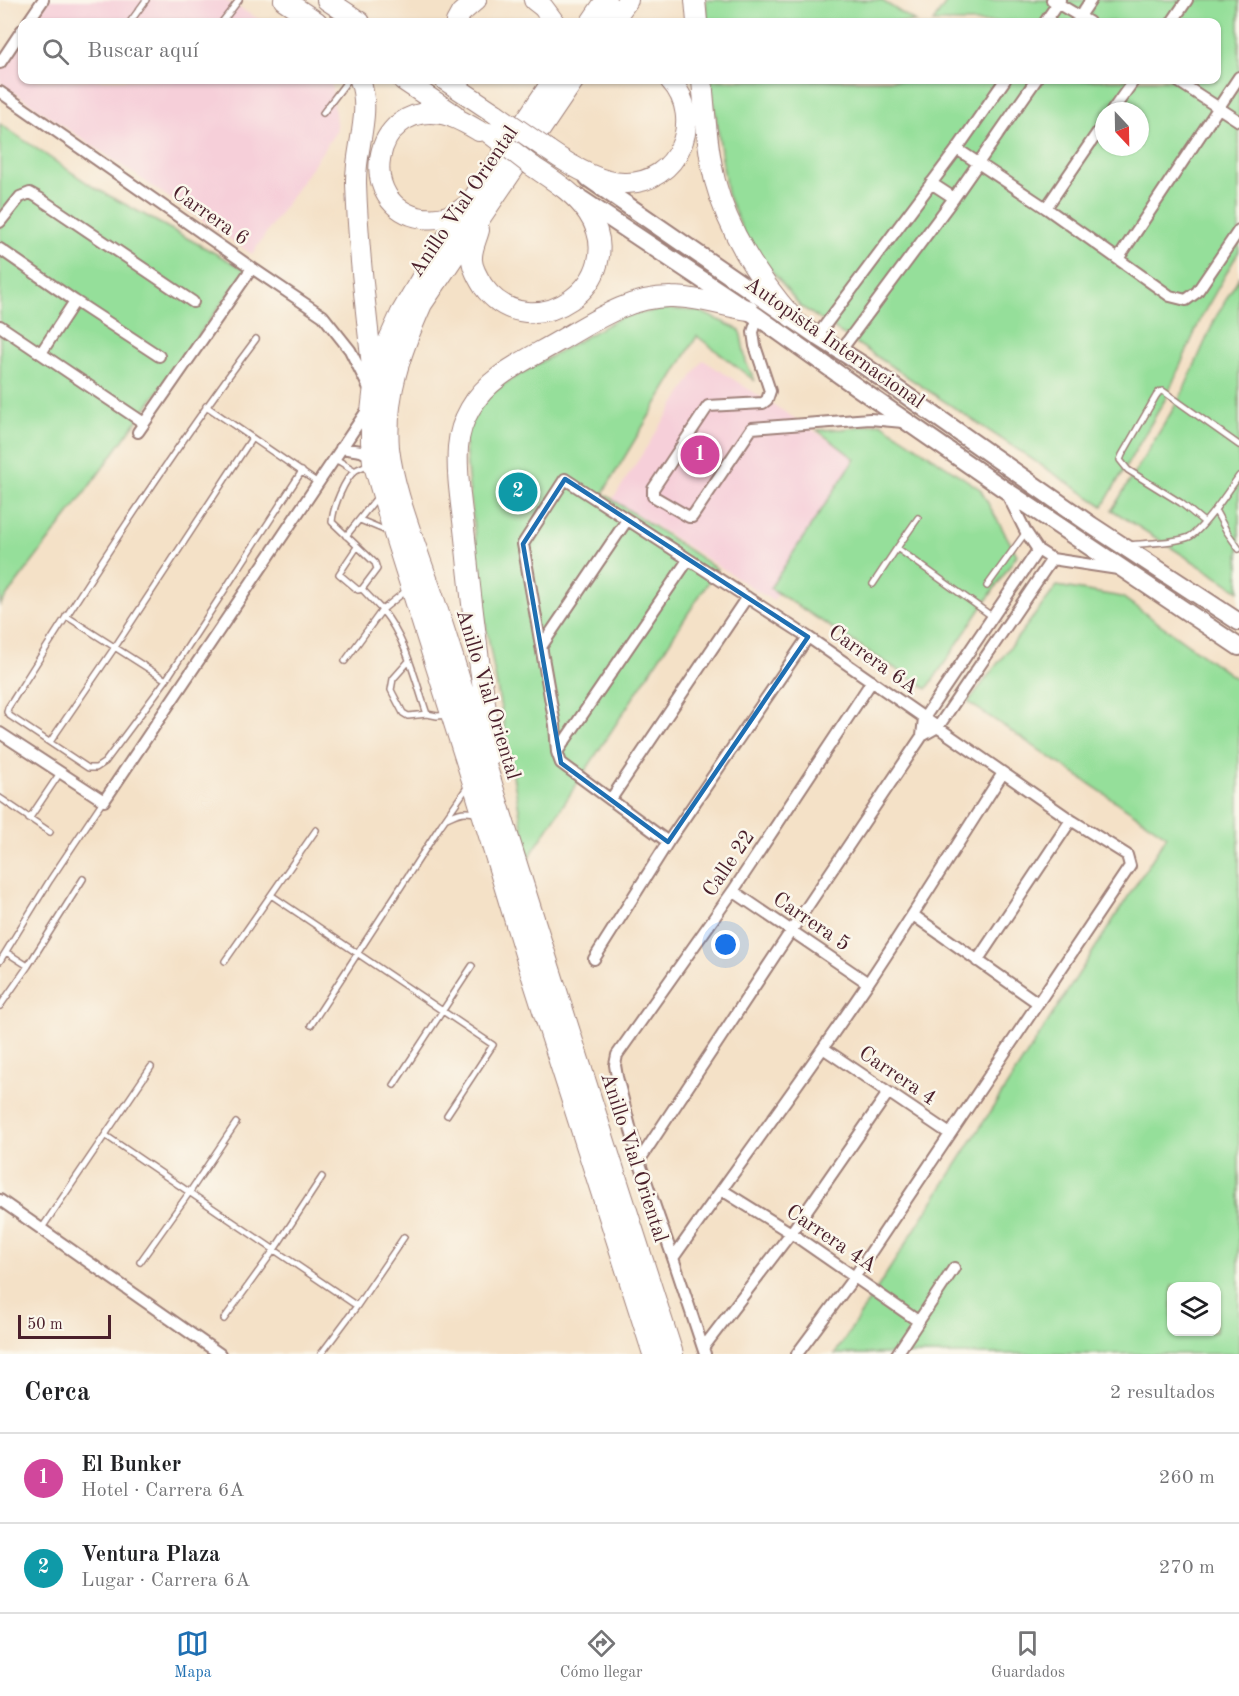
<!DOCTYPE html>
<html lang="es">
<head>
<meta charset="utf-8">
<style>
  body { margin:0; font-family:"Old Standard TT",serif; background:#f2f2f2; color:#202124 }
  .controls { position:absolute; right:18px; bottom:18px; display:grid; overflow:hidden; border-radius:12px; box-shadow:0 2px 4px #0004 }
  .controls button { width:54px; height:54px; display:grid; place-items:center; padding:0; border:0; border-bottom:2px solid #e0e0e0; background:#fff; color:#202124; font:30px sans-serif }
  .compass { position:absolute; left:1095px; top:102px; width:54px; height:54px; border-radius:50%; background:#fff; box-shadow:0 2px 4px #0004; rotate:158deg }
  .scale { position:absolute; left:18px; bottom:15px; width:93px; box-sizing:border-box; padding-left:6px; border:3px solid #4a1f2b; border-top:0; font-size:16px; line-height:21px; white-space:nowrap; color:#4a1f2b; -webkit-text-stroke:4px #fbf7ec; paint-order:stroke }
  .you { position:absolute; left:726px; top:945px; width:21px; height:21px; margin:-15px; border:4px solid #fff; border-radius:50%; background:#1a73e8; box-shadow:0 0 0 9px #1a73e833 }
  .badge { display:grid; place-items:center; width:39px; height:39px; border-radius:50%; background:#1f6fb2; color:#fff; font-size:20px; font-weight:700 }
  .pin { position:absolute; translate:-50% -50%; border:3px solid #fff; box-shadow:0 2px 6px #0006 }
  .list { margin:0; padding:0; list-style:none }
  h2 { display:flex; justify-content:space-between; align-items:center; height:78px; margin:0; padding:0 24px; font-size:26px }
  h2 small { font-size:20px; font-weight:400; color:#757577 }
  .list li { display:grid; grid-template-columns:39px 1fr auto; gap:18px; align-items:center; box-sizing:border-box; height:90px; padding:0 24px; border-top:2px solid #e0e0e0 }
  .list b { display:block; font-size:22px; white-space:nowrap }
  .list p { margin:0; font-size:20px; white-space:nowrap; color:#757577 }
  .list em { font-size:20px; font-style:normal; color:#757577 }
  .icon { flex:none; width:33px; height:33px; fill:none; stroke:currentColor; stroke-width:2; stroke-linecap:round; stroke-linejoin:round }
  .map { position:relative; flex:none; width:1239px; height:1354px; overflow:hidden }
  .search { position:absolute; background:#fff; box-shadow:0 2px 4px #0004; left:18px; right:18px; top:18px; height:66px; display:flex; align-items:center; gap:15px; box-sizing:border-box; padding:0 21px; border-radius:12px; color:#757577; font-size:22px }
  .sheet { height:258px; background:#fff }
  nav { display:flex; justify-content:space-around; align-items:center; box-sizing:border-box; height:84px; border-top:2px solid #e0e0e0; background:#fff; font-size:16px; color:#757577 }
  nav a { display:grid; justify-items:center; gap:3px }
  nav .on { color:#1f6fb2 }
  .map>svg:first-child { display:block }
  .built { fill:#f6cfd9 }
  .green { fill:#95df9a; stroke:#707f62; stroke-width:1.5; fill-rule:evenodd }
  .lines { fill:none; stroke-linecap:round; stroke-linejoin:round }
  .lane-casing { stroke:#9f8079; stroke-width:8 }
  .street-casing { stroke:#9f8079; stroke-width:14 }
  .primary-casing { stroke:#9f8079; stroke-width:20 }
  .highway-casing { stroke:#9f8079; stroke-width:22 }
  .lane { stroke:#fff; stroke-width:5 }
  .street { stroke:#fff; stroke-width:10 }
  .primary { stroke:#fff; stroke-width:16 }
  .highway { stroke:#fff; stroke-width:20 }
  .highway-bridge-casing { stroke:#9f8079; stroke-width:22; stroke-linecap:butt }
  .highway-bridge { stroke:#fff; stroke-width:20 }
  .marked { fill:none; stroke:#1f6fb2; stroke-width:4.5; stroke-linejoin:round }
  .labels { text-anchor:middle; stroke-width:5; stroke-linejoin:round; paint-order:stroke }
  .street-label { font-size:21px; fill:#4a1f2b; stroke:#fbf7ec }
</style>
</head>
<body>
<div class="map">
<svg width="1239" height="1354" viewBox="0 0 1239 1354">
  <rect width="100%" height="100%" fill="#fbf7ec"/>
  <filter id="ink" filterUnits="userSpaceOnUse"><feTurbulence type="fractalNoise" baseFrequency=".0167" numOctaves="2"/><feDisplacementMap in="SourceGraphic" scale="12" xChannelSelector="R" yChannelSelector="G"/><feConvolveMatrix kernelMatrix="1 2 1 2 8 2 1 2 1" color-interpolation-filters="sRGB"/></filter>
  <filter id="wash" filterUnits="userSpaceOnUse"><feTurbulence type="fractalNoise" baseFrequency=".008" numOctaves="4" result="noise"/><feDisplacementMap in="SourceGraphic" scale="24" xChannelSelector="R" yChannelSelector="G"/><feGaussianBlur stdDeviation="1.35" result="paint"/><feColorMatrix in="noise" values="0 0 0 0 0 0 0 0 0 0 0 0 0 0 0 0 0 1.4 0 .05"/><feComposite in="paint" operator="in"/></filter>
  <g filter="url(#wash)">
    <rect width="100%" height="100%" fill="#f4e1c7"/>
    <path class="built" d="M48,0H225L264,22H32Z
      M22,36V80H331L337,130L252,254L0,83V68Z
      M703,360L863,462L773,601L613,499Z"/>
    <path class="green" d="M706,0H881L916,22H707Z
      M948,0H1239V251L1202,316L1166,398L1103,506L800,306L747,240L727,194L711,80H1216V22H933ZM1104,111H1140V147H1104Z
      M0,124L95,188L246,270L78,502L0,605Z
      M1239,277V591L1112,510L1180,398L1216,317Z
      M664,309L699,311L740,330L746,362L755,381L697,336L603,493L717,569L528,859L485,620L468,478L464,433L490,392L546,359L621,317Z
      M881,423L980,489L1017,555L927,689L770,588L855,459L817,430L843,429Z
      M1057,586L1122,597L1239,681V1354H835L1167,836L968,702ZM1172,1286H1216V1332H1172Z"/>
  </g>
  <g filter="url(#ink)">
    <g class="lines">
      <defs>
        <path id="lane" d="M130,22L146,0
          M222,22L239,0
          M323,113L348,80
          M256,339C167,458 87,583 8,708L7,712L10,716L88,768H96L105,762L166,680L302,471
          M206,406L318,483
          M334,458L355,471
          M1215,510L1227,532L1239,549
          M360,520L389,532
          M1204,522L1181,503L1128,470L1120,460L1122,455L1156,396L1159,392L1163,391L1239,445
          M346,536L379,495
          M1129,545C1145,543 1175,543 1189,537C1203,530 1229,490 1239,476
          M357,547L339,574L358,590L362,589L377,569L375,563L332,522C333,508 344,479 356,470C360,468 365,466 369,464
          M897,548L918,518
          M873,584L897,548L993,617
          M987,586L1026,532
          M407,590L382,610C406,639 415,679 427,714L437,716L449,715
          M66,616L166,680
          M345,661L382,610L362,589
          M409,661L393,679L391,690L403,713L408,716L427,714
          M50,742L115,647L252,438
          M0,798L50,832
          M447,818C459,812 465,810 478,814
          M29,819L60,773
          M271,895L493,1045L447,1115
          M6,952L28,966
          M0,961L50,880L103,801
          M225,961L316,830
          M0,1006L28,966L83,879
          M311,1025L441,825L468,786
          M394,1085L472,966
          M105,1135L357,1306
          M42,1228L151,1067
          M140,1262L189,1193L236,1123
          M224,1319L274,1250L322,1177
          M321,1354L357,1306L404,1237"/>
        <path id="street" d="M1052,0L1089,22
          M28,22L43,0
          M1045,22L1060,0
          M1076,22L1091,0
          M1172,22L1187,0
          M0,63L22,30
          M1176,80L1239,121
          M0,92L252,268L323,316L350,350L370,390
          M1112,111L1134,80
          M957,149L1046,208L1170,296L1186,300L1197,292L1239,230
          M931,183L954,198
          M1046,208L1104,123
          M0,222L20,197L30,193L39,198L193,302
          M0,249L75,301L159,356
          M1118,259L1239,77
          M758,317L753,332L755,346L770,391L767,400L763,403L708,406L653,489V496L689,517H692L752,428L870,419L903,422
          M0,326L144,423
          M817,336L957,149L1005,80
          M841,350L954,198L1036,80
          M41,353L75,301
          M138,432L252,268
          M341,448L361,451L373,457
          M1006,492L1026,532L1038,550L1052,559L1118,569
          M541,647L627,520
          M0,733L104,801L368,409
          M922,736L924,718L1038,550
          M557,752L688,560
          M611,799L747,597
          M668,842L561,763L557,752L555,725L523,544L565,479L808,637L1071,820L1127,855L1130,866L855,1276L797,1354
          M733,891L868,983
          M913,915L1038,1003
          M594,959L668,842L808,637
          M977,961L1071,820
          M823,1048L950,1134
          M639,1161L791,931L922,736L938,727L1052,559
          M722,1190L791,1233L918,1321
          M0,1200L220,1354
          M673,1258C738,1166 805,1076 868,983C914,914 958,843 1003,773
          M703,1348L791,1233L888,1093
          M705,1354L673,1258L639,1161L617,1077L615,1065L617,1055L733,891L872,681
          M897,1354L954,1268"/>
        <path id="primary" d="M588,178L817,336L863,365L1091,525L1239,622
          M578,197L758,317L851,383L1004,489L1239,647"/>
        <path id="highway" d="M284,0L317,22
          M327,0L360,22
          M534,0L543,7L554,22
          M695,0L697,22
          M456,22L461,13L476,0
          M591,22L606,0
          M612,22L628,0
          M360,80C372,113 355,149 356,183C358,247 366,311 373,375
          M403,80L455,115
          M445,80L496,114
          M553,80L433,258L401,313L386,346L374,386L371,412V442L373,462L394,534L472,780L528,964L653,1354
          M574,80L422,304C401,351 385,395 389,448C393,484 408,524 420,559C436,603 450,646 463,690C531,913 602,1133 673,1354
          M702,80C705,113 707,148 715,181C728,230 758,279 792,317
          M548,150C568,164 599,183 624,183C678,185 706,119 670,80
          M466,206C454,216 438,220 423,218C354,207 372,102 441,114C454,116 467,124 479,131
          M479,230C477,238 472,248 472,257C471,266 478,278 483,286C531,352 634,281 588,213C575,193 551,179 532,166
          M493,754C481,682 472,610 465,538C462,508 456,477 458,447C459,434 463,421 470,409C489,375 527,360 559,341C594,321 630,296 672,297C697,297 723,306 748,310"/>
      </defs>
      <use href="#lane" class="lane-casing"/>
      <use href="#street" class="street-casing"/>
      <use href="#primary" class="primary-casing"/>
      <use href="#highway" class="highway-casing"/>
      <use href="#lane" class="lane"/>
      <use href="#street" class="street"/>
      <use href="#primary" class="primary"/>
      <use href="#highway" class="highway"/>
      <defs>
        <path id="highway-bridge" d="M496,114L548,150
          M489,133L532,166"/>
      </defs>
      <use href="#highway-bridge" class="highway-bridge-casing"/>
      <use href="#highway-bridge" class="highway-bridge"/>
    </g>
  </g>
  <path class="marked" d="M565,479L808,637L668,842L561,763L523,544Z"/>
  <g class="labels">
    <g class="street-label">
      <text transform="translate(463 201) rotate(-56)" y="7">Anillo Vial Oriental</text>
      <text transform="translate(211 215) rotate(35)" y="7">Carrera 6</text>
      <text transform="translate(835 342) rotate(35)" y="7">Autopista Internacional</text>
      <text transform="translate(874 659) rotate(35)" y="7">Carrera 6A</text>
      <text transform="translate(489 694) rotate(73)" y="7">Anillo Vial Oriental</text>
      <text transform="translate(728 863) rotate(-56)" y="7">Calle 22</text>
      <text transform="translate(812 921) rotate(34)" y="7">Carrera 5</text>
      <text transform="translate(898 1075) rotate(34)" y="7">Carrera 4</text>
      <text transform="translate(635 1157) rotate(72)" y="7">Anillo Vial Oriental</text>
      <text transform="translate(832 1238) rotate(34)" y="7">Carrera 4A</text>
    </g>
  </g>
</svg>
<div class="controls">
<button><svg class="icon" aria-label="layers" viewBox="0 0 24 24"><path d="M12 4l9 5-9 5-9-5zM3 14l9 5 9-5"/></svg></button>
</div>
<svg class="compass" viewBox="-18 -18 36 36"><path d="M0-13l5 13h-10z" fill="#e53935"/><path d="M0 13l5-13h-10z" fill="#757577"/></svg>
<div class="scale">50 m</div>
<div class="you"></div>
<div class="pin badge" style="left:700px;top:455px;background:#d1479c">1</div>
<div class="pin badge" style="left:518px;top:492px;background:#0f9aa8">2</div>
<div class="search"><svg class="icon" aria-label="search" viewBox="0 0 24 24"><circle cx="10" cy="10" r="6"/><path d="M15 15l6 6"/></svg>Buscar aquí</div>
</div>
<section class="sheet">
<h2>Cerca<small>2 resultados</small></h2>
<ul class="list">
<li><span class="badge" style="background:#d1479c">1</span><div><b>El Bunker</b><p>Hotel · Carrera 6A</p></div><em>260 m</em></li>
<li><span class="badge" style="background:#0f9aa8">2</span><div><b>Ventura Plaza</b><p>Lugar · Carrera 6A</p></div><em>270 m</em></li>
</ul>
</section>
<nav>
<a class="on"><svg class="icon" aria-label="map" viewBox="0 0 24 24"><path d="M3 6l6-2 6 2 6-2v14l-6 2-6-2-6 2zM9 4v14M15 6v14"/></svg>Mapa</a>
<a><svg class="icon" aria-label="directions" viewBox="0 0 24 24"><path d="M12 3l9 9-9 9-9-9zM9 14v-3h6M13 9l2 2-2 2"/></svg>Cómo llegar</a>
<a><svg class="icon" aria-label="saved" viewBox="0 0 24 24"><path d="M7 4h10v16l-5-4-5 4z"/></svg>Guardados</a>
</nav>
</body>
</html>
